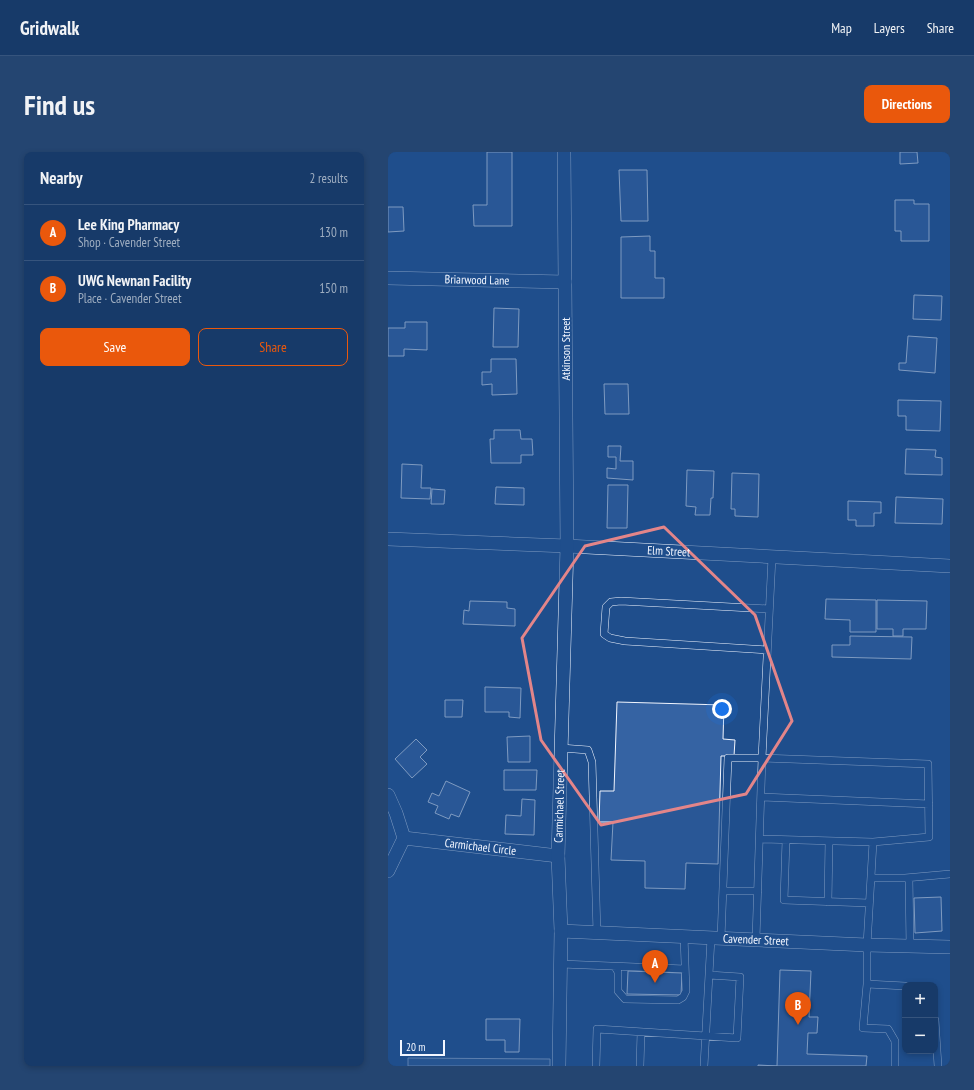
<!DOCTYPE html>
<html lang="en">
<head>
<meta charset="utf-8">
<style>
  body { margin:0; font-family:"PT Sans Narrow",sans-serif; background:#244571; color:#f1f3f6 }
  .controls { position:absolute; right:12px; bottom:12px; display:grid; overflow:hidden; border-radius:8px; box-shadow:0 2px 6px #0003 }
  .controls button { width:36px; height:36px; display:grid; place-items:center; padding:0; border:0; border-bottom:1px solid #36547d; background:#173a69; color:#f1f3f6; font:20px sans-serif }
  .scale { position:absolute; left:12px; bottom:10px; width:45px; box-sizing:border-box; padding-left:4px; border:2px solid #f2f6ff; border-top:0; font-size:11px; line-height:14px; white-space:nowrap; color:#f2f6ff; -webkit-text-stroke:3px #1f4e8c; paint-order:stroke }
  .you { position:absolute; left:334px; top:557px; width:14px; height:14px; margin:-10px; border:3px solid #fff; border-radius:50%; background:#1a73e8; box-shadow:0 0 0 6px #1a73e833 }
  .badge { display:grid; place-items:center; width:26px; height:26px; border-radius:50%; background:#ea580c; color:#fff; font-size:13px; font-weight:700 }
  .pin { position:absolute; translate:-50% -33px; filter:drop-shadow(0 1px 2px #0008) }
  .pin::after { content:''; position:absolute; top:21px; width:14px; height:12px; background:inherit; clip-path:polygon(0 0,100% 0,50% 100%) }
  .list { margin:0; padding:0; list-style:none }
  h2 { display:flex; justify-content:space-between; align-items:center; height:52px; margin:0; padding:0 16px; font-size:17px }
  h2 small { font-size:13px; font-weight:400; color:#9eadc0 }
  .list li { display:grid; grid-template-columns:26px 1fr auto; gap:12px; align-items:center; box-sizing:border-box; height:56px; padding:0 16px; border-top:1px solid #36547d }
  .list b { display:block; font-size:15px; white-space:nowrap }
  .list p { margin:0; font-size:13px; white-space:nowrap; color:#9eadc0 }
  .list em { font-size:13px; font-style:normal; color:#9eadc0 }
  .actions { display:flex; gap:8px; padding:12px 16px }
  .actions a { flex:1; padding:9px 0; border:1px solid #ea580c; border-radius:8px; text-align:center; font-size:14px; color:#ea580c }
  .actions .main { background:#ea580c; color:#fff }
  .map { position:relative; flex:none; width:562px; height:914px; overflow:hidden; border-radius:8px }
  header { display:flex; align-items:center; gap:24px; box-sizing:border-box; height:56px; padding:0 20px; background:#173a69; border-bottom:1px solid #36547d }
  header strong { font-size:19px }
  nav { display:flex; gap:22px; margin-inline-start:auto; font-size:14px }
  .intro { display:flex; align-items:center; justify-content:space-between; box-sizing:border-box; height:96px; padding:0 24px }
  h1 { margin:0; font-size:28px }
  .button { padding:10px 18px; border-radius:8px; background:#ea580c; color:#fff; font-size:14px; font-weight:700 }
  main { display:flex; gap:24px; padding:0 24px }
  aside { flex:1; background:#173a69; border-radius:8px; box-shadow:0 2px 6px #0003 }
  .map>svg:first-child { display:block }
  .built { fill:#305b95; stroke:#a8bbd7 }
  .building { fill:#3563a3; stroke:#f2f6ff }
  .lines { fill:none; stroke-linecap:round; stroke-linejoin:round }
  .service-casing { stroke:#f2f6ff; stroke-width:8 }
  .minor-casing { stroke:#f2f6ff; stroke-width:14 }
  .service { stroke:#1f4e8c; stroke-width:7 }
  .minor { stroke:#1f4e8c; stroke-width:13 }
  .marked { fill:none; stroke:#e38589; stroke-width:3; stroke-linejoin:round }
  .labels { text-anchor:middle; stroke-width:3; stroke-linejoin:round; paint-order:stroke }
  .street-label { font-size:12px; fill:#f2f6ff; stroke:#1f4e8c }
</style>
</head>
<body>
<header>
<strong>Gridwalk</strong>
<nav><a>Map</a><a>Layers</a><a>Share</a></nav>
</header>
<div class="intro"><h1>Find us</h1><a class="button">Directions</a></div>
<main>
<aside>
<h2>Nearby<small>2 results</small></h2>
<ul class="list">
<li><span class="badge">A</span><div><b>Lee King Pharmacy</b><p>Shop · Cavender Street</p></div><em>130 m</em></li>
<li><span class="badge">B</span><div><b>UWG Newnan Facility</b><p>Place · Cavender Street</p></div><em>150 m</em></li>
</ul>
<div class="actions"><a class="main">Save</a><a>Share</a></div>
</aside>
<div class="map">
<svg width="562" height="914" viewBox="0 0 562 914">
  <rect width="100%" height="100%" fill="#1f4e8c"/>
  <path class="built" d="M20,906L162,907V914H20Z"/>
  <path class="building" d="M99,0H124V74H86L85,53H99Z
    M512,0H529L530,11L512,12Z
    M231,18H259L260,69H233Z
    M507,48H526V52H541V89H513V79H507Z
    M0,55H15L16,79L0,80Z
    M262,84V99H267V126H276V146H233V85Z
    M526,143L554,144L553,168L525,167Z
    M106,156L131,157L130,195H105Z
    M17,170H39V198L16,197V204H0V176H17Z
    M520,184L549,186L547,221L511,218V211H518Z
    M103,207H128L129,242L104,243V232L94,233V220H103Z
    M216,232H240L241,262H217Z
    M510,248L553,249L552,279L518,278V264H510Z
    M106,278H132L133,287H144L145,303H133V311H103L102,287H106Z
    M220,294H233L232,309H245V328L219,326V316L228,317V305H220Z
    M518,297L548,298L547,305L554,306V323L517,322Z
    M14,312L34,313L33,336H43L42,347L13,346Z
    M299,318L326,319L325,346H323L322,363H307L308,355L298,354Z
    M344,321L371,322L370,365L347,364V357H343Z
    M220,333H240L239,376H219Z
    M108,335L136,336V353L107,352Z
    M44,337L57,338L56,352H43Z
    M508,345L555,347L554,372L507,371Z
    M460,349L493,350V361H486V374H468V368H460Z
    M438,447L488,448V480H462V468L437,467Z
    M489,448L539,449L538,477H515V484H505V477H489Z
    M82,449L119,450V456L127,457V474L75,472L76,458L81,459Z
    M462,484L524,485L523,507L444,505V493H462Z
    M97,535L133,536L132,566L121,565V560H97Z
    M57,548H75L74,565H57Z
    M229,550L336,553L335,587L347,588L346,604H333L330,712L298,711L297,737L257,736V709L223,708L225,670H211L212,639H226Z
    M142,584V610H120L119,585Z
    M28,587L39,598L32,605L39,612L24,626L7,607Z
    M116,618H149L148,638H116Z
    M58,629L82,640L71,665L63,662L61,667L47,661L50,654L40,650L44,641L51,644Z
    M134,647L147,648L146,683L117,682L118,663L133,664Z
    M553,745L554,779L527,781L526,746Z
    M392,818L423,819L421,865H430L429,881H420L419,902L479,904L478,914H370V913L389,914Z
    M240,819L294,821L293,843L239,842Z
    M98,867H132L131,900H117V888H98Z"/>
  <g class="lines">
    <defs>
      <path id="service" d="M379,498L237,489L222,486L216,482L218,455L223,450L233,449L381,457
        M173,596L200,598L204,610L209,781
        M373,645L541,652
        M372,687L485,690
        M398,688L396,748L481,751
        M483,726H517L562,722
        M521,726L522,794
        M335,739H370
        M440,750L441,689
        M333,786L340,606H374L384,405
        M368,787L374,606L540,612L541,685L485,690L479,793V832L475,876L500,877L507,889V914
        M173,812L297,817
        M227,815L230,820V839L237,847L290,848L295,845L298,839L296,784
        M479,832L517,834
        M547,868L550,914
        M208,914L209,877L349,886L352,825L321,823
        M252,914L253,880
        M316,914L323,786"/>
      <g id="minor">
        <path id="s1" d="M0,126L177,130"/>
        <path id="s2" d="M0,387L179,394L562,414"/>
        <path d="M0,643L8,661L16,686L0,719"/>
        <path id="s3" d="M16,686L170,704"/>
        <path id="s4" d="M173,779L479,793L562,795"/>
        <path id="s5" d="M171,914L173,779L170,704L179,394L176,0"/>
      </g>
    </defs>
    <use href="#service" class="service-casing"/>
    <use href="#minor" class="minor-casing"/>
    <use href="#service" class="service"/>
    <use href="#minor" class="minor"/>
  </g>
  <path d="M0 0H562V914H0ZM276,375L367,463L404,569L358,642L213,673L153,588L134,486L197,394Z" fill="#1f4e8c" fill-opacity=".55" fill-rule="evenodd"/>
  <path class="marked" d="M276,375L367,463L404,569L358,642L213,673L153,588L134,486L197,394Z"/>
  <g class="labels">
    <g class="street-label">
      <text dy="4" stroke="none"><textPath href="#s1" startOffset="89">Briarwood Lane</textPath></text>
      <text transform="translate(178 197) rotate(-90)" y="4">Atkinson Street</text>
      <text dy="4" stroke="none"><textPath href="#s2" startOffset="281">Elm Street</textPath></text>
      <text dy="4" stroke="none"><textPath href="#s5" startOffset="260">Carmichael Street</textPath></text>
      <text dy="4" stroke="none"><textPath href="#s3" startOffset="77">Carmichael Circle</textPath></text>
      <text dy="4" stroke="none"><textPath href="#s4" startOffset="195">Cavender Street</textPath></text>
    </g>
  </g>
</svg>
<div class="controls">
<button>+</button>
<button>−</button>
</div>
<div class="scale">20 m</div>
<div class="you"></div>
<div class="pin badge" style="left:267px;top:831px">A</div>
<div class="pin badge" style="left:410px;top:873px">B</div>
</div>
</main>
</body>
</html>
